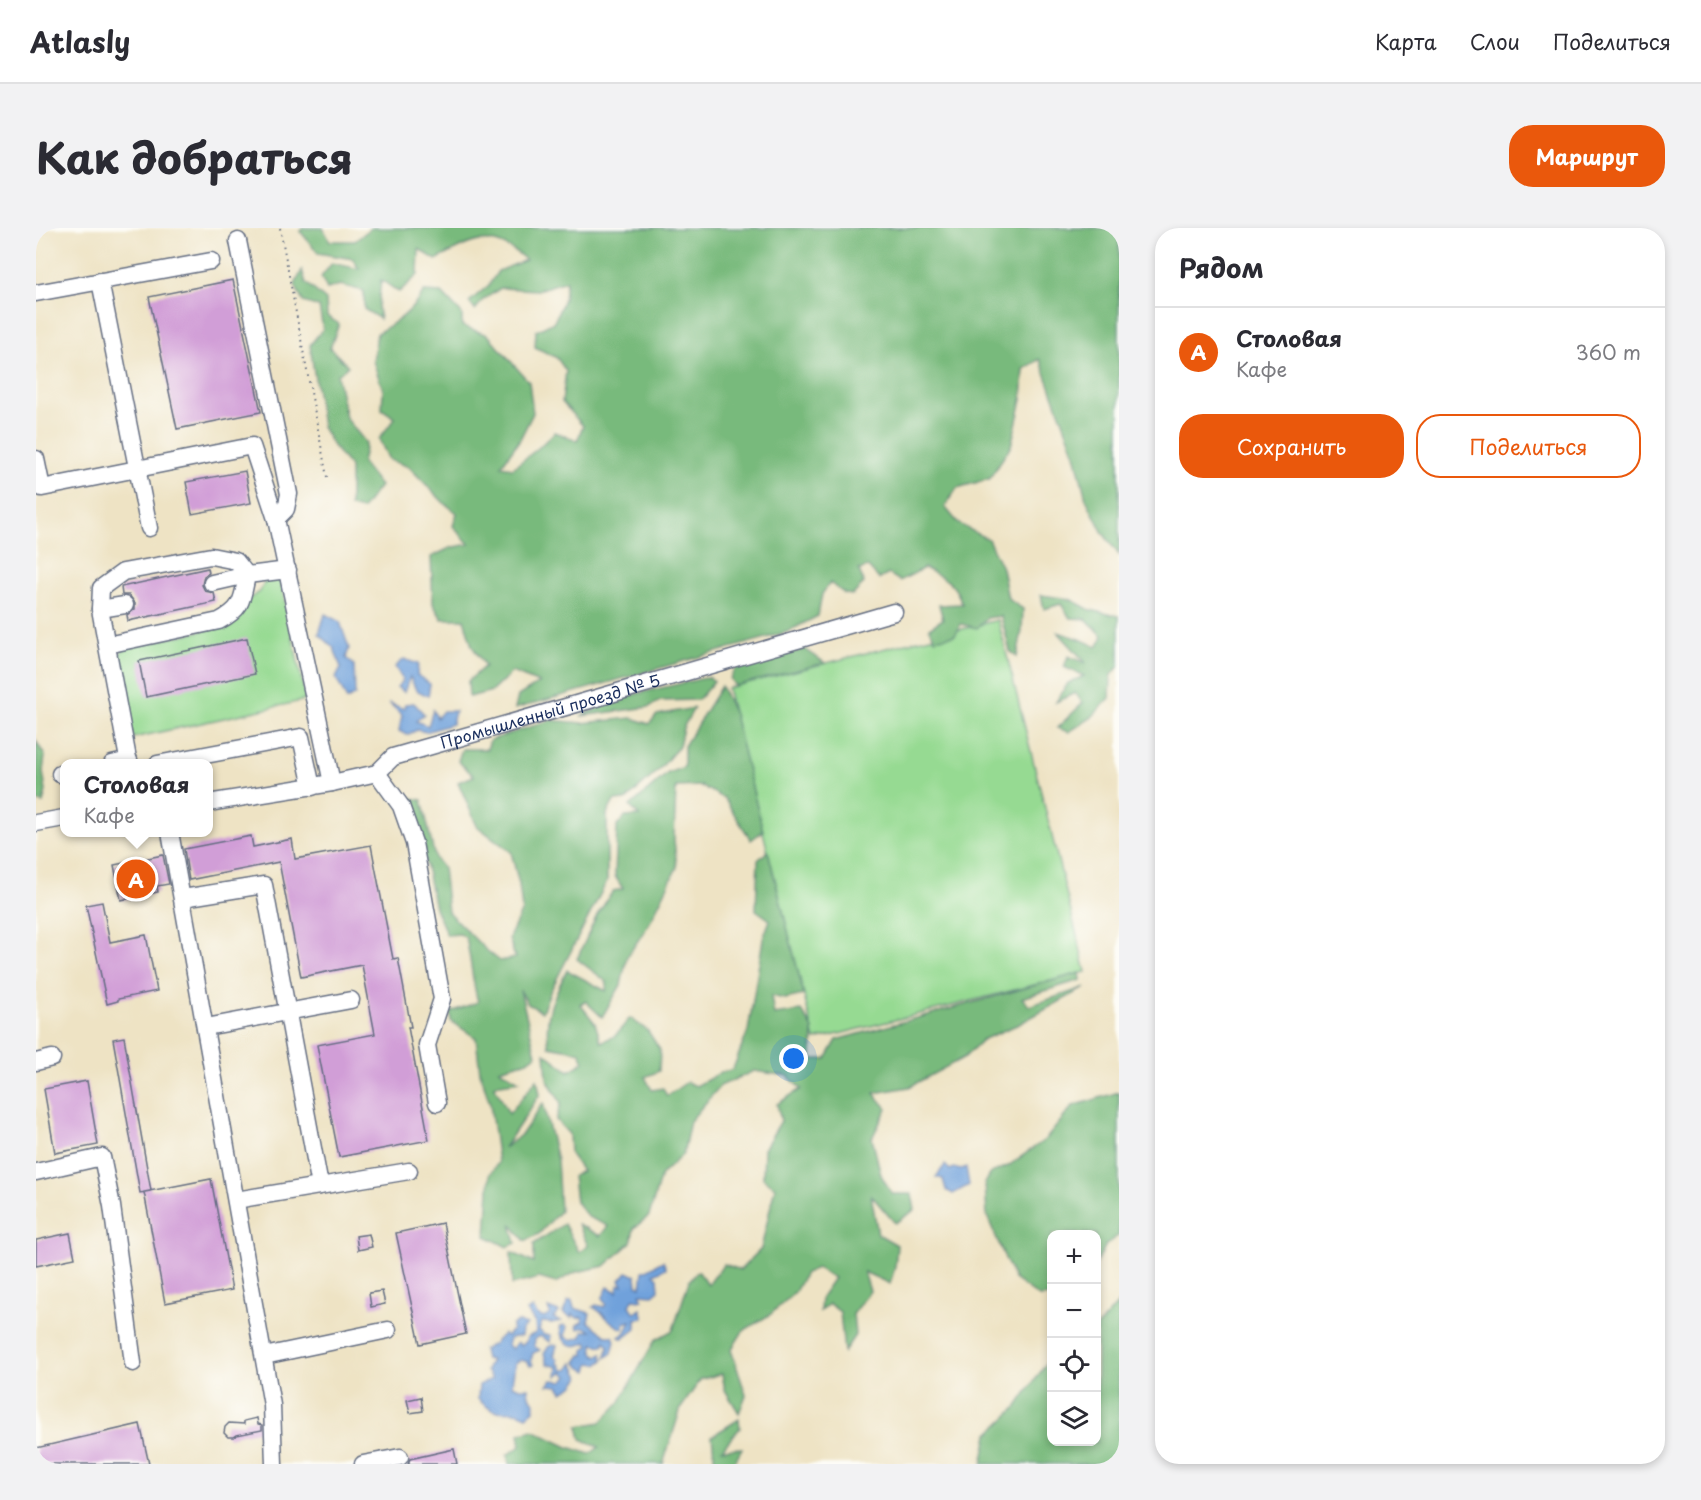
<!DOCTYPE html>
<html lang="ru">
<head>
<meta charset="utf-8">
<style>
  body { margin:0; font-family:"Playpen Sans",sans-serif; background:#f2f2f3; color:#2b2b33 }
  .controls { position:absolute; right:18px; bottom:18px; display:grid; overflow:hidden; border-radius:12px; box-shadow:0 3px 9px #0003 }
  .controls button { width:54px; height:54px; display:grid; place-items:center; padding:0; border:0; border-bottom:2px solid #e1e1e2; background:#fff; color:#2b2b33; font:30px sans-serif }
  .you { position:absolute; left:758px; top:831px; width:21px; height:21px; margin:-15px; border:4px solid #fff; border-radius:50%; background:#1a73e8; box-shadow:0 0 0 9px #1a73e833 }
  .badge { display:grid; place-items:center; width:39px; height:39px; border-radius:50%; background:#ea580c; color:#fff; font-size:20px; font-weight:700 }
  .pin { position:absolute; translate:-50% -50%; border:3px solid #fff; box-shadow:0 2px 6px #0006 }
  .popup { position:absolute; left:24px; top:531px; width:153px; height:78px; box-sizing:border-box; display:grid; place-content:center; border-radius:12px; background:#fff; filter:drop-shadow(0 2px 4px #0005); font-size:20px; white-space:nowrap; color:#7c7c81 }
  .popup b { font-size:22px; color:#2b2b33 }
  .popup::after { content:''; position:absolute; left:50%; top:100%; margin-left:-12px; border:12px solid transparent; border-top-color:#fff }
  .list { margin:0; padding:0; list-style:none }
  h2 { display:flex; justify-content:space-between; align-items:center; height:78px; margin:0; padding:0 24px; font-size:26px }
  h2 small { font-size:20px; font-weight:400; color:#7c7c81 }
  .list li { display:grid; grid-template-columns:39px 1fr auto; gap:18px; align-items:center; box-sizing:border-box; height:90px; padding:0 24px; border-top:2px solid #e1e1e2 }
  .list b { display:block; font-size:22px; white-space:nowrap }
  .list p { margin:0; font-size:20px; white-space:nowrap; color:#7c7c81 }
  .list em { font-size:20px; font-style:normal; color:#7c7c81 }
  .actions { display:flex; gap:12px; padding:18px 24px }
  .actions a { flex:1; padding:14px 0; border:2px solid #ea580c; border-radius:24px; text-align:center; font-size:21px; color:#ea580c }
  .actions .main { background:#ea580c; color:#fff }
  .icon { flex:none; width:33px; height:33px; fill:none; stroke:currentColor; stroke-width:2; stroke-linecap:round; stroke-linejoin:round }
  .map { position:relative; flex:none; width:1083px; height:1236px; overflow:hidden; border-radius:24px }
  header { display:flex; align-items:center; gap:36px; box-sizing:border-box; height:84px; padding:0 30px; background:#fff; border-bottom:2px solid #e1e1e2 }
  header strong { font-size:28px }
  nav { display:flex; gap:33px; margin-inline-start:auto; font-size:21px }
  .intro { display:flex; align-items:center; justify-content:space-between; box-sizing:border-box; height:144px; padding:0 36px }
  h1 { margin:0; font-size:42px }
  .button { padding:15px 27px; border-radius:24px; background:#ea580c; color:#fff; font-size:21px; font-weight:700 }
  main { display:flex; gap:36px; padding:0 36px }
  aside { flex:1; background:#fff; border-radius:24px; box-shadow:0 3px 9px #0003 }
  .map>svg:first-child { display:block }
  .green { fill:#96da92; stroke:#588478; stroke-width:1.5 }
  .forest { fill:#78ba7c; stroke:#4a746d; stroke-width:1.5 }
  .water { fill:#70a1db; stroke:#46689c; stroke-width:1.5 }
  .building { fill:#d19ed7 }
  .lines { fill:none; stroke-linecap:round; stroke-linejoin:round }
  .minor-casing { stroke:#656e82; stroke-width:19 }
  .path { stroke:#656e82; stroke-width:2; stroke-dasharray:1.5 4.5; stroke-linecap:butt }
  .minor { stroke:#fff; stroke-width:16 }
  .labels { text-anchor:middle; stroke-width:5; stroke-linejoin:round; paint-order:stroke }
  .street-label { font-size:16px; fill:#1b2f5e; stroke:#fdfcf7 }
</style>
</head>
<body>
<header>
<strong>Atlasly</strong>
<nav><a>Карта</a><a>Слои</a><a>Поделиться</a></nav>
</header>
<div class="intro"><h1>Как добраться</h1><a class="button">Маршрут</a></div>
<main>
<div class="map">
<svg width="1083" height="1236" viewBox="0 0 1083 1236">
  <rect width="100%" height="100%" fill="#fdfcf7"/>
  <filter id="ink" filterUnits="userSpaceOnUse"><feTurbulence type="fractalNoise" baseFrequency=".0167" numOctaves="2"/><feDisplacementMap in="SourceGraphic" scale="12" xChannelSelector="R" yChannelSelector="G"/><feConvolveMatrix kernelMatrix="1 2 1 2 8 2 1 2 1" color-interpolation-filters="sRGB"/></filter>
  <filter id="wash" filterUnits="userSpaceOnUse"><feTurbulence type="fractalNoise" baseFrequency=".008" numOctaves="4" result="noise"/><feDisplacementMap in="SourceGraphic" scale="24" xChannelSelector="R" yChannelSelector="G"/><feGaussianBlur stdDeviation="1.35" result="paint"/><feColorMatrix in="noise" values="0 0 0 0 0 0 0 0 0 0 0 0 0 0 0 0 0 1.4 0 .05"/><feComposite in="paint" operator="in"/></filter>
  <g filter="url(#wash)">
    <rect width="100%" height="100%" fill="#eee3c4"/>
    <path class="green" d="M230,350H244L270,472L97,510L80,430L88,420L183,399L214,370L224,364Z
      M962,392L1050,744L779,812L691,460Z"/>
    <path class="forest" d="M268,0H287L294,13H319L335,0H1083V327L1067,305L1050,271L1039,226L1004,131L988,141L986,172L975,218L953,251L921,260L909,279L923,296L952,311L966,340L972,371L987,381L986,403L981,429L974,423L965,388L951,390L941,400L925,396L919,407L899,411L893,400L907,391L903,377L926,376C919,354 909,350 888,340L864,353L853,346L843,351L832,339L823,342L828,355L817,367L809,366L794,355L786,366L782,388L751,404L479,481L482,468L503,455L476,444L456,463L433,469L432,453L449,438L436,418L428,391H406L397,376L395,329L414,320L433,316L417,298L421,285L407,274L373,239L353,232L343,211L359,190L346,181L347,162L337,133L341,105C363,93 374,85 388,64L406,65L426,86V98L452,107L493,154L497,185L484,211L465,238L477,240L501,221L519,204L541,213L547,198L526,174L530,143L521,130L499,119L500,103L518,94L528,71L530,53L502,62L465,60L447,72L439,82L433,74L453,57L462,43L490,32C455,1 437,12 400,32L383,21L382,47L363,64L345,52L342,80L344,91L328,81V63L304,57L291,61L285,49L296,35L323,41L317,31L282,25L264,3Z
      M266,42L270,55L290,72L291,88L303,96L294,120L312,138L301,147L310,190L330,215L326,235L344,258L326,282L314,279V239L297,218L286,199L274,117L287,101L283,79L267,74L259,57Z
      M1005,367L1034,371L1054,382L1083,388V438L1075,448L1074,470L1055,490L1033,504L1021,500L1047,475L1039,465L1020,474L1032,455L1048,448L1028,439L1032,428L1050,435L1022,404L1044,411L1061,419L1067,408L1050,391L1034,390L1025,376L1008,381Z
      M769,421L789,435L699,458L694,451L700,439Z
      M673,449L678,453L662,472L624,473L613,479L545,488L586,469Z
      M685,458L698,486L727,603L715,612L688,570L665,558L640,559L638,612L641,639L613,696L591,729L585,757L566,789L549,773L544,776L559,795L565,814L579,808L594,790L612,803L624,822L623,843L609,849L616,862L627,860L631,868L651,854L660,858L682,846L697,841L712,803L727,711L734,692L720,682L722,632L732,623L768,767L749,771L735,768L738,787L766,783L777,801L776,831H790L801,812L1044,745L1045,752L986,770L993,778L1050,759L983,796L946,812L929,829L873,859L838,865L851,880L836,910L845,947L856,966H876L879,982L859,995L835,967L842,1006L861,1017L859,1039L854,1056L828,1044L834,1063L817,1085L819,1107L808,1124L804,1084L793,1076L784,1083L785,1069L798,1050L781,1040L769,1045L759,1064L735,1086L707,1103L695,1122L710,1167L703,1185L689,1162L686,1146L665,1151L645,1180L627,1236H473L471,1227L485,1218L483,1206L497,1202L532,1219L554,1226L563,1219L545,1211L542,1198L565,1194L583,1175L619,1112L637,1102L653,1053L662,1043L672,1057L688,1036L704,1042L725,1021L739,959L727,950L728,921L745,893L741,876L765,861L752,848L718,843L684,858L654,893L647,926L625,947L613,988L598,1000L595,1014L569,1038L540,1044L520,1055L503,1050L476,1057L475,1024L498,1035V1016L528,996L543,1024L552,1018L542,996L564,1008L572,998L552,989L540,974L537,948L546,943L534,926L533,906L520,892L525,875L511,851L509,825L533,843L548,834L544,824L513,818C507,788 518,768 531,742L570,763L571,754L541,731L561,687L577,663L587,661L579,648L581,598L589,589L603,588L594,578L632,545L648,539V518Z
      M658,480L647,500L643,518L622,543L590,572L578,573L571,586V653L514,764L506,784L492,776L484,762L500,827L492,833L463,841L483,853L458,857L473,886L501,851L504,866L468,920L486,906L507,875L521,932L524,983L503,1006L489,1013L475,996L480,1015L471,1019L450,1008L454,946L462,935L454,876L444,844L440,810L415,793L414,784L442,774C436,753 435,731 430,710L424,706L411,707L399,680L375,570L386,572L399,630L407,640L412,684L449,721L464,733L479,730L473,710L486,682L483,656L475,624L441,598L422,554L438,548L422,533L426,521H451L454,512L515,492L546,495L596,490L613,496L621,487Z
      M0,513L9,528L7,544L10,563L7,575L0,573Z
      M1083,864V1007L1070,1017L1061,1034L1060,1006H1016L1015,1068L1003,1069L978,1051L951,988L949,955L955,945L972,938L1010,911L1037,878Z
      M1083,1074V1236H946L952,1207L980,1180L1012,1133L1015,1130L1016,1214H1060L1061,1099Z
      M703,1191L704,1200L686,1221L706,1220L697,1236H679L676,1208Z"/>
    <path class="water" d="M289,386L304,394L313,420L310,430L318,437L319,467L311,472L300,450L305,440L298,420L283,406Z
      M368,431L382,436L381,447L394,456L392,468L380,462L374,449L368,464L361,459L367,452L359,439Z
      M353,475L368,481L369,476L378,475L388,486L380,493L392,498L397,482L401,490L407,483H419L416,496L390,504L381,502L371,507L363,503L366,487Z
      M909,937L914,942L918,940L924,942L930,939L933,957L917,966L910,962L907,951L900,949Z
      M627,1033L630,1040L618,1046L622,1050L623,1062L617,1067L604,1066L607,1072L597,1071L594,1078L599,1085L605,1081L608,1090L600,1091V1101L587,1111L583,1109L590,1104L595,1093L588,1095V1101C574,1097 570,1086 557,1079L560,1077L568,1079L570,1076L566,1071L572,1059L581,1064L582,1057H587L584,1052L591,1044L600,1048L601,1057L605,1059L607,1043C615,1041 620,1036 627,1033Z
      M532,1073H536L538,1080L554,1085L552,1093L570,1108H577L579,1113L576,1125L569,1130L573,1118L569,1113L567,1118L557,1116V1125L562,1128L566,1126L567,1133L562,1136L554,1135L552,1143L545,1140L540,1134L545,1127H548V1122L553,1118L551,1114C537,1122 525,1116 524,1099L528,1097L531,1099L530,1105L528,1108L535,1112L546,1109L547,1103H555L549,1099L542,1101L541,1097L547,1094L546,1089L541,1090L537,1086L536,1090L527,1085Z
      M497,1080L501,1087L508,1090L514,1086L512,1080L523,1084L517,1090L525,1093L515,1095L506,1094L503,1102L508,1107H515L514,1114L504,1108L499,1111L498,1118L504,1122L497,1125L495,1132L497,1137L494,1138L492,1134L485,1132L479,1135L476,1157L484,1160H492L493,1168L499,1175L498,1182L491,1188C470,1177 463,1193 442,1171L443,1157L456,1151L450,1143L455,1132L449,1131L447,1122L457,1116L467,1106L471,1108L476,1102V1097L482,1094L491,1097L486,1101L485,1108L474,1110L472,1117L476,1121L481,1114L485,1117L490,1113L491,1109L500,1105L499,1095L491,1083Z
      M517,1117H521L518,1128L522,1131V1136L525,1137L527,1142H532L537,1135L544,1149L537,1158L527,1164L523,1158L511,1157L516,1152L527,1153L532,1148L527,1144L521,1148L522,1139L511,1136L508,1126L512,1119Z"/>
    <g id="blocks">
      <path class="building" d="M197,52L225,184L141,201L113,69Z
        M209,243L215,275L156,286L150,254Z
        M172,340L173,345L168,348L166,357L169,363L178,365L180,374L92,393L91,387L99,381V375L93,367H86L85,359Z
        M211,410L219,446L110,469L103,433Z
        M215,608L217,619L256,611L259,631L335,617L357,731L362,730L375,799H372L393,912L303,929L281,817L339,806L326,737L265,749L243,634L153,652L148,621Z
        M127,627L133,656L121,658L122,664L85,672L78,637Z
        M66,674L74,714L110,707L121,763L82,771V773L71,776L50,677Z
        M88,809L115,963L104,965L77,811Z
        M51,853L62,917L19,925L8,861Z
        M175,951L196,1062L129,1075L108,964Z
        M407,995L430,1106L384,1116L360,1005Z
        M34,1005L39,1030L0,1038V1012Z
        M333,1006L336,1019L322,1022L320,1008Z
        M346,1063L349,1076L335,1079L333,1065Z
        M385,1169L387,1183L374,1185L371,1172Z
        M221,1190L222,1196L226,1197V1202L201,1207L198,1209H192L188,1205L189,1199L193,1195L208,1196V1193Z
        M104,1196L113,1236H0V1220Z
        M418,1221L421,1236H372L374,1231Z"/>
    </g>
  </g>
  <g filter="url(#ink)">
    <use href="#blocks" fill-opacity="0" stroke="#656e82" stroke-width="1.5"/>
    <g class="lines">
      <defs>
        <g id="minor">
          <path d="M202,13L253,266L250,281L240,291"/>
          <path d="M64,53L113,300"/>
          <path d="M0,65L175,33"/>
          <path d="M0,231L6,260L216,218L240,291L296,555"/>
          <path d="M176,355L211,347L252,342"/>
          <path d="M89,377L64,381L93,536"/>
          <path d="M64,381L65,360L87,344L175,328L200,333L211,347C206,372 207,380 183,393L71,417"/>
          <path d="M76,536L93,532"/>
          <path d="M121,536L265,509L276,559"/>
          <path d="M341,545L365,578L378,615L406,771L391,817L401,875"/>
          <path d="M24,546L28,545"/>
          <path id="s1" d="M172,575L296,555L341,545L357,529L858,384"/>
          <path d="M0,595L28,590"/>
          <path d="M134,604L236,1177L238,1236"/>
          <path d="M147,670L228,657L284,958"/>
          <path d="M170,799L315,772"/>
          <path d="M0,834L16,830"/>
          <path d="M0,944L66,929L76,978L97,1135"/>
          <path d="M200,972L373,943"/>
          <path d="M228,1128L352,1102"/>
          <path d="M327,1236L364,1229"/>
        </g>
      </defs>
      <use href="#minor" class="minor-casing"/>
      <path class="path" d="M244,0L291,249"/>
      <use href="#minor" class="minor"/>
    </g>
  </g>
  <g class="labels">
    <g class="street-label">
      <text dy="6" stroke="none"><textPath href="#s1" startOffset="358">Промышленный проезд № 5</textPath></text>
    </g>
  </g>
</svg>
<div class="controls">
<button>+</button>
<button>−</button>
<button><svg class="icon" aria-label="locate" viewBox="0 0 24 24"><circle cx="12" cy="12" r="6"/><path d="M12 2v4M12 18v4M2 12h4M18 12h4"/></svg></button>
<button><svg class="icon" aria-label="layers" viewBox="0 0 24 24"><path d="M12 4l9 5-9 5-9-5zM3 14l9 5 9-5"/></svg></button>
</div>
<div class="you"></div>
<div class="pin badge" style="left:100px;top:651px">A</div>
<div class="popup"><b>Столовая</b>Кафе</div>
</div>
<aside>
<h2>Рядом<small></small></h2>
<ul class="list">
<li><span class="badge">A</span><div><b>Столовая</b><p>Кафе</p></div><em>360 m</em></li>
</ul>
<div class="actions"><a class="main">Сохранить</a><a>Поделиться</a></div>
</aside>
</main>
</body>
</html>
